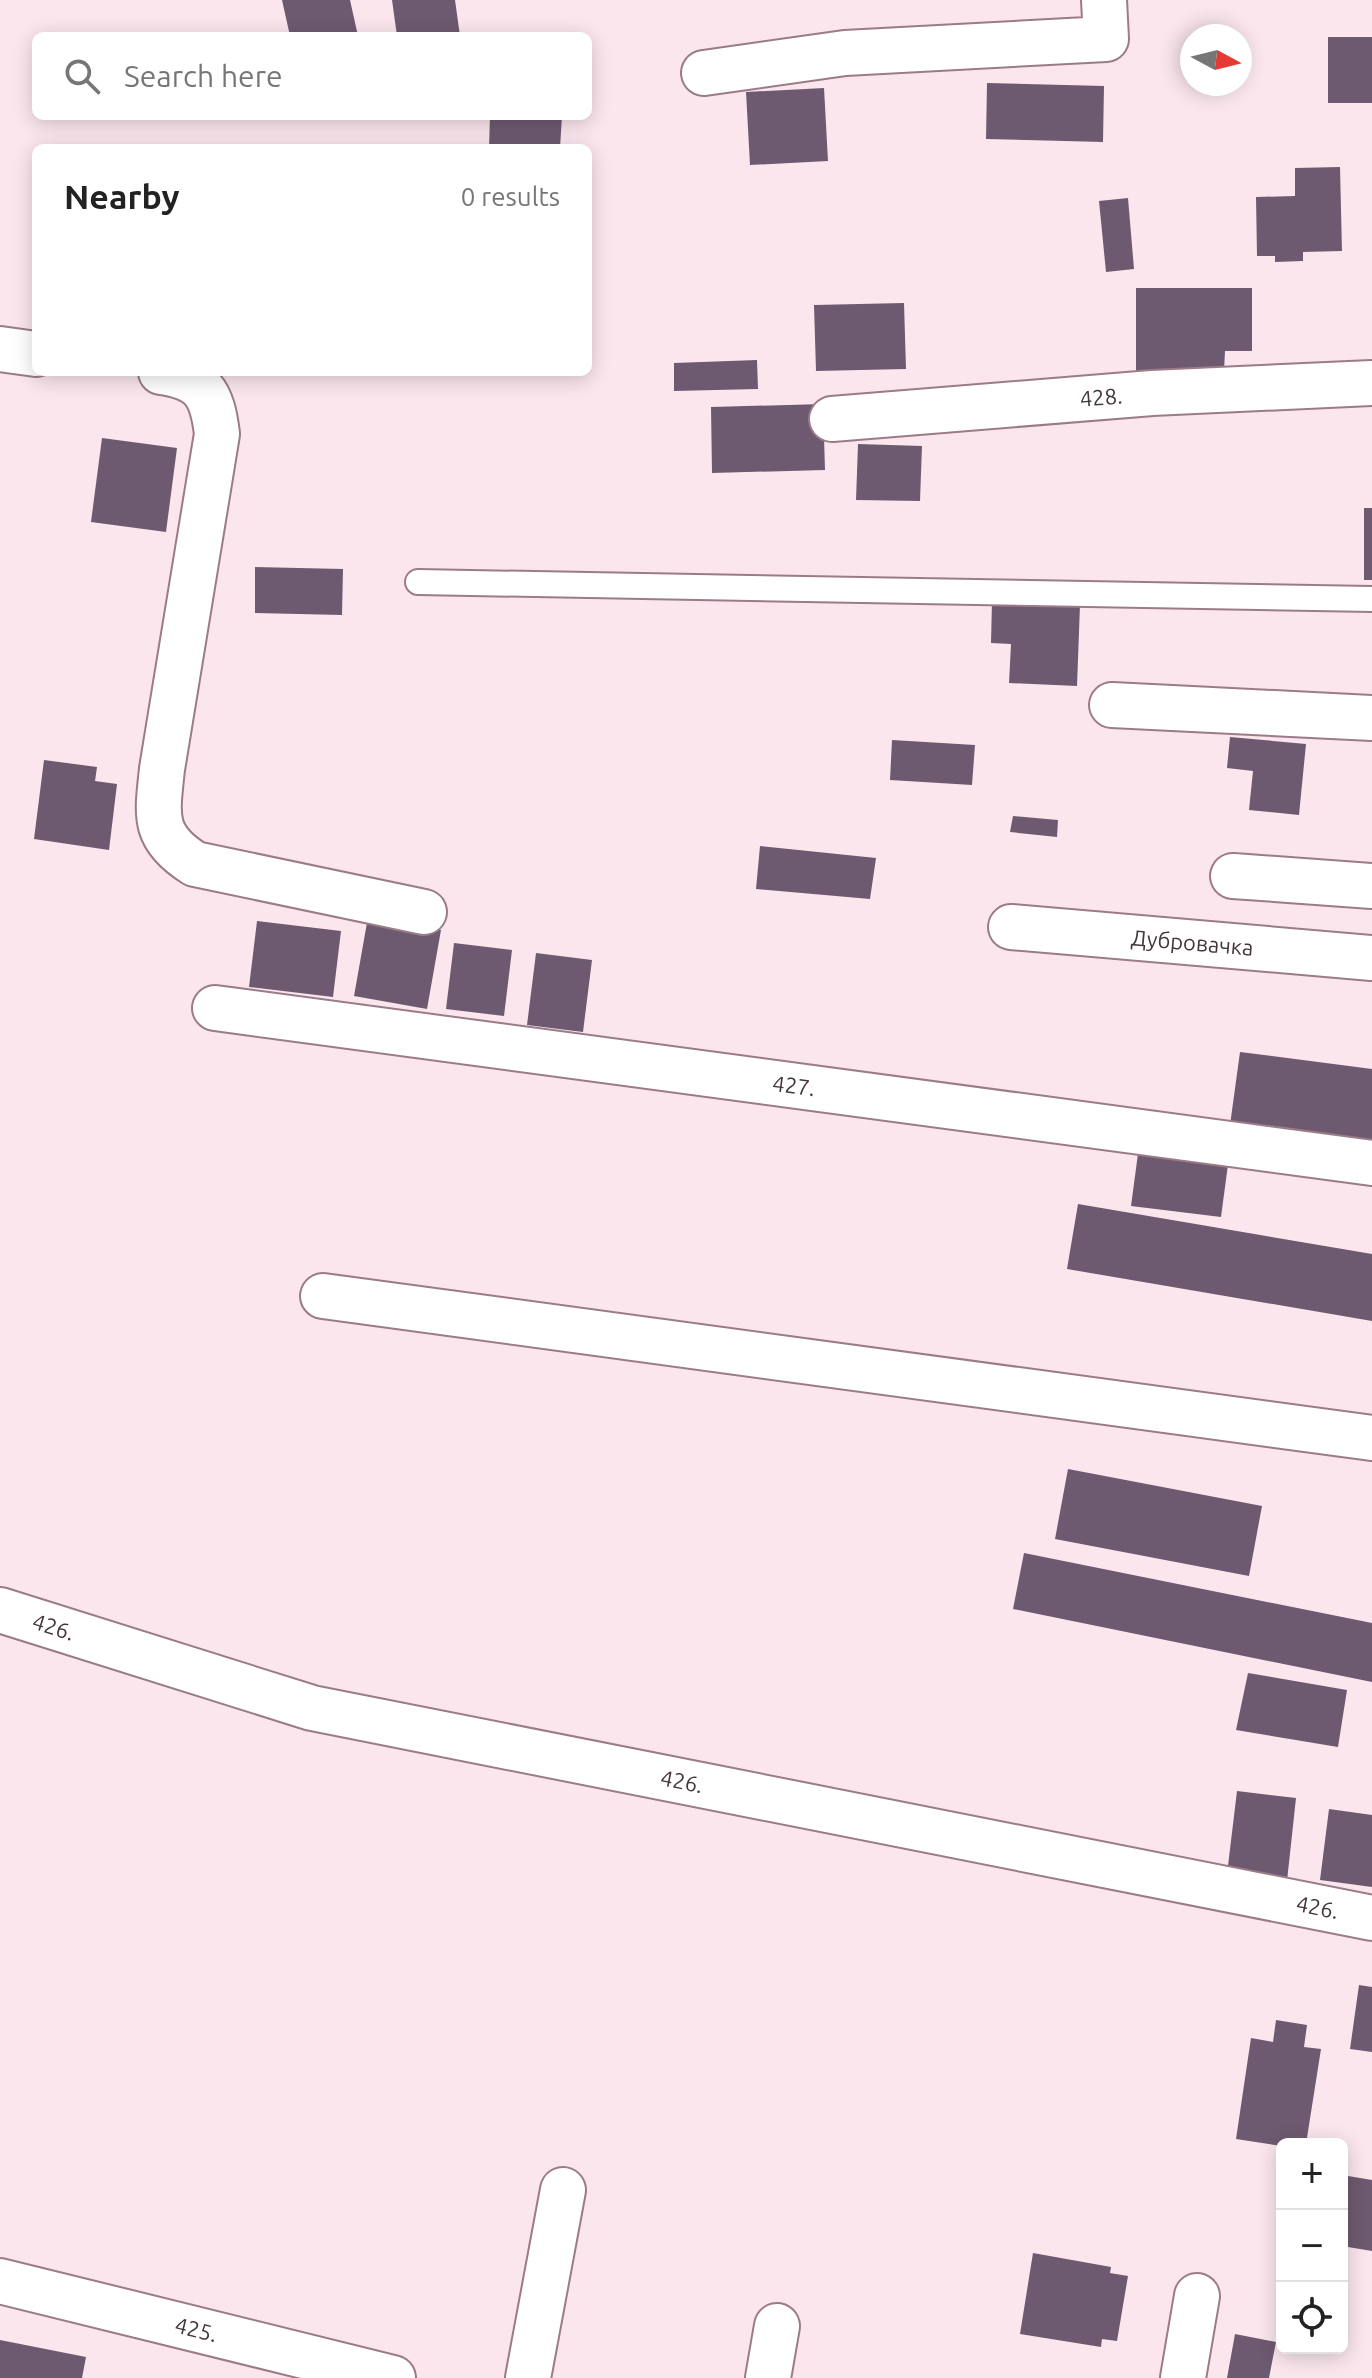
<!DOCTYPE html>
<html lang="en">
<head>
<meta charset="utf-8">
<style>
  body { margin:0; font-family:Ubuntu,sans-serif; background:#f2f2f2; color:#222 }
  .controls { position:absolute; right:24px; bottom:24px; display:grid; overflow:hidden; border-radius:12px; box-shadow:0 4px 20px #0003 }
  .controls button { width:72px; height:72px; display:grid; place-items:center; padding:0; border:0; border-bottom:2px solid #e0e0e0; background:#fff; color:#222; font:40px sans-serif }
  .compass { position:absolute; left:1180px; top:24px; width:72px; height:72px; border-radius:50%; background:#fff; box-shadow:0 4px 20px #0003; rotate:97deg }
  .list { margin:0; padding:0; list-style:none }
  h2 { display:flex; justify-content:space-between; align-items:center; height:104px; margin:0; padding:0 32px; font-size:34px }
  h2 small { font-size:26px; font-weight:400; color:#767676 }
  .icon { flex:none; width:44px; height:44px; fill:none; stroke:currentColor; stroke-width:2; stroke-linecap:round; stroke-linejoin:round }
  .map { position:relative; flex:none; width:1372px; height:2378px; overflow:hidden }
  .search { position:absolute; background:#fff; box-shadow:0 4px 20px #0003; left:32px; top:32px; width:560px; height:88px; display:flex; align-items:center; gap:20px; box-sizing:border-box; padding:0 28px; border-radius:12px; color:#767676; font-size:30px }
  .panel { position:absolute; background:#fff; box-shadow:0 4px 20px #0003; left:32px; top:144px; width:560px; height:232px; border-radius:12px }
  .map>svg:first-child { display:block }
  .building { fill:#6e5a70 }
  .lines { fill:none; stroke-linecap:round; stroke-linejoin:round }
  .lane-casing { stroke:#9b7b88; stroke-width:28 }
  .street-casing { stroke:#9b7b88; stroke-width:48 }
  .lane { stroke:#fff; stroke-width:24 }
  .street { stroke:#fff; stroke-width:44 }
  .labels { text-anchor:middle; stroke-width:8; stroke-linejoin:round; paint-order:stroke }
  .street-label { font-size:22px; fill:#44363c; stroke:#fef7fa }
</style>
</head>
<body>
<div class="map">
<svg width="1372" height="2378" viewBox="0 0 1372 2378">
  <rect width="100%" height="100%" fill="#fbe6ee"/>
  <path class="building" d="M282,0H350L358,36H290Z
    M392,0H455L460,36H397Z
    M1328,37H1372V103H1328Z
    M987,83L1104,86L1103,142L986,139Z
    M824,88L828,161L750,165L746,92Z
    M490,116H562L560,148H489Z
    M1340,167L1342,251L1303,252V261L1275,262V256H1257L1256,197L1295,196V168Z
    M1128,198L1134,269L1106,272L1099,201Z
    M1136,288H1252V351H1225L1224,371L1136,372Z
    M904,303L906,369L816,371L814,305Z
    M757,360L758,389L674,391V363Z
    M823,404L825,470L712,473L711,407Z
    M102,438L177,448L166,532L91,522Z
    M858,444L922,446L920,501L856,500Z
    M1364,508H1372V580H1364Z
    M255,567L343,569L342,615L255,613Z
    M992,601L1080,605L1077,686L1009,683L1011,644L991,643Z
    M1230,737L1306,744L1299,815L1249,810L1253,771L1227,768Z
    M892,740L975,745L972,785L890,780Z
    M44,760L97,767L95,781L117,784L109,850L34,839Z
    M1013,816L1058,820L1057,837L1010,832Z
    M760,846L876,858L870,899L756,889Z
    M368,917L441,930L427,1009L354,996Z
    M257,921L341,931L333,997L249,987Z
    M454,943L512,950L504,1016L446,1009Z
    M536,953L592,960L583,1032L527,1025Z
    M1240,1052L1372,1069V1143L1230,1125Z
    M1139,1146L1229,1157L1221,1217L1131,1206Z
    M1078,1204L1372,1254V1321L1067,1269Z
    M1068,1469L1262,1506L1249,1576L1055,1539Z
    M1024,1553L1372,1623V1682L1013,1609Z
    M1248,1673L1347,1690L1338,1747L1236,1730Z
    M1237,1791L1296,1798L1287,1881L1227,1874Z
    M1329,1809L1372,1815V1887L1320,1880Z
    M1359,1985L1372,1987V2052L1350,2049Z
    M1276,2020L1307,2025L1304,2047L1321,2049L1306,2144L1282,2146L1236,2139L1251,2038L1273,2042Z
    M1348,2176L1372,2180V2251L1342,2246Z
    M1033,2253L1111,2267L1110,2273L1128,2276L1117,2341L1102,2339L1101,2347L1020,2334Z
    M1235,2334L1276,2342L1269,2378H1227Z
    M0,2340L86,2357L82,2378H0Z"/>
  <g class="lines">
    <defs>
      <path id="lane" d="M418,582L1372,599"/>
      <g id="street">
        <path d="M704,73L845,53L1106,39L1104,0"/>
        <path d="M0,349L36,354"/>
        <path d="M161,372C203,378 212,393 217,434L162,769C157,816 152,837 195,864L424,912"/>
        <path id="s1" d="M832,419L1152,393L1372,383"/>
        <path d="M1112,705L1372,718"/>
        <path d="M1233,876L1372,886"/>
        <path id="s2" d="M1011,927L1372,958"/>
        <path id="s3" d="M215,1008L1372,1163"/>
        <path d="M323,1296L1372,1438"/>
        <path id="s4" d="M0,1610L312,1708L1372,1918"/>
        <path id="s5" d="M0,2281L393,2378"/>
        <path d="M528,2378L563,2190"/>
        <path d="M768,2378L777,2326"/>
        <path d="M1183,2378L1197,2296"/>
      </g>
    </defs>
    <use href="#lane" class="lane-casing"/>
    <use href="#street" class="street-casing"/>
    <use href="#lane" class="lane"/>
    <use href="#street" class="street"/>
  </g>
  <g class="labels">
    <g class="street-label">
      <text dy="8" stroke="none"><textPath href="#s1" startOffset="270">428.</textPath></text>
      <text dy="8" stroke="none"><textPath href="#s2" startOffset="182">Дубровачка</textPath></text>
      <text dy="8" stroke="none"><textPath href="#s3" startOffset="584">427.</textPath></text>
      <text dy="8" stroke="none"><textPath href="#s4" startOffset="56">426.</textPath></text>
      <text dy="8" stroke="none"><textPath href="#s4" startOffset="704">426.</textPath></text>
      <text dy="8" stroke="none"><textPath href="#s4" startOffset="1352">426.</textPath></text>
      <text dy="8" stroke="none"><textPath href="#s5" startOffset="202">425.</textPath></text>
    </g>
  </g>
</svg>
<div class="controls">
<button>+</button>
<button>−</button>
<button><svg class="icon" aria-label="locate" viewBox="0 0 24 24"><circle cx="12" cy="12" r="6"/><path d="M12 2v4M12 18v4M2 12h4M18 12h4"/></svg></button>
</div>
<svg class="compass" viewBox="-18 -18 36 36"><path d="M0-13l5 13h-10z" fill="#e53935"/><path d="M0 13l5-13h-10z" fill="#767676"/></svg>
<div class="search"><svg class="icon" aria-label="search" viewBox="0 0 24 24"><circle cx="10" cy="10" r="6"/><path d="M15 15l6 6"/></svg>Search here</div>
<section class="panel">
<h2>Nearby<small>0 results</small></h2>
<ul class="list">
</ul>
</section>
</div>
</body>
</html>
